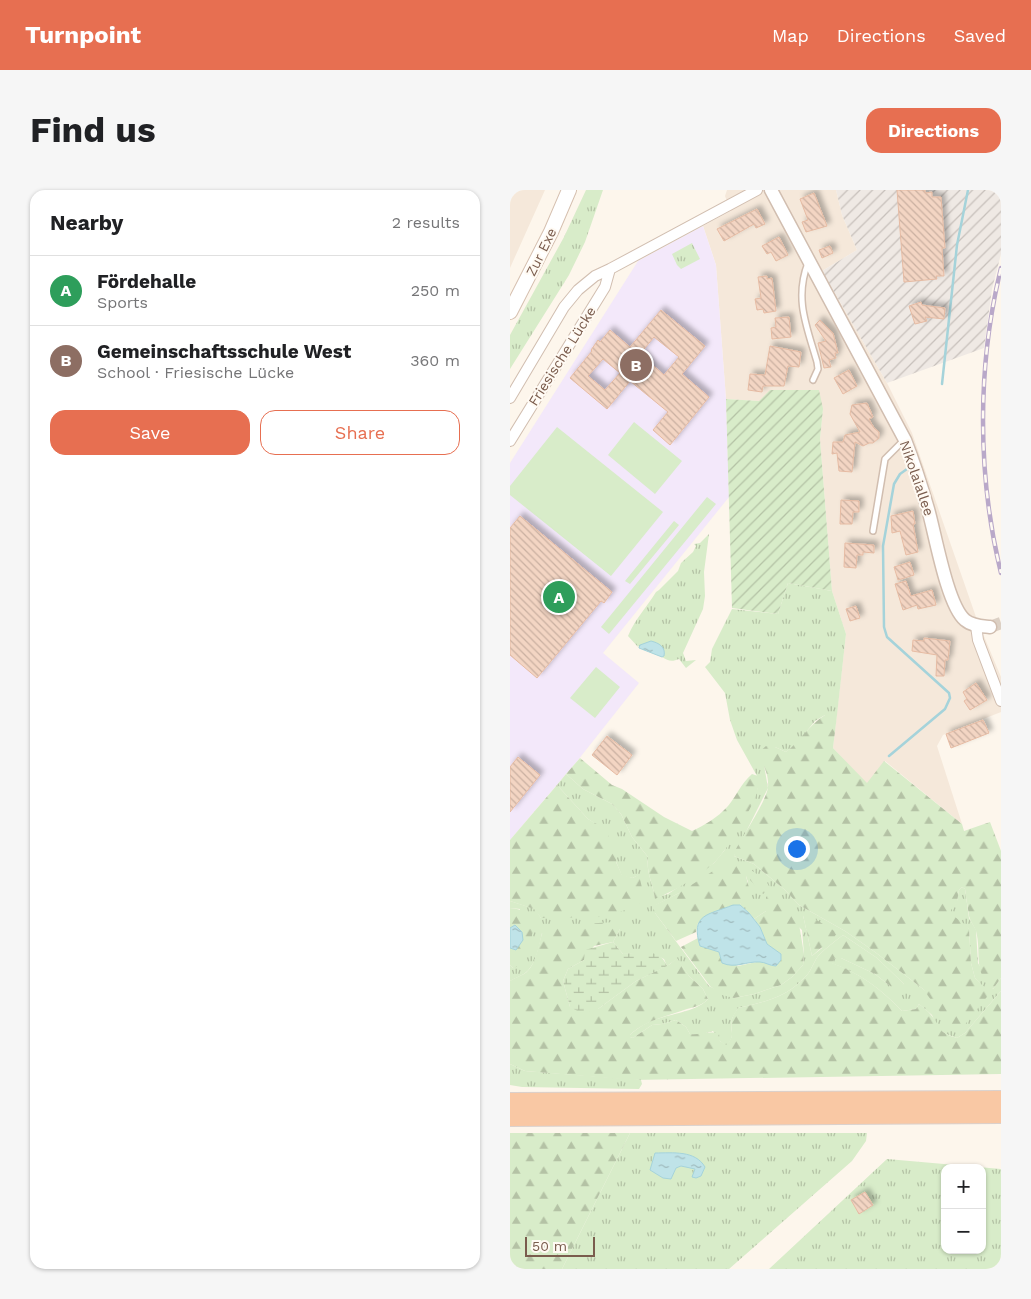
<!DOCTYPE html>
<html lang="en">
<head>
<meta charset="utf-8">
<style>
  body { margin:0; font-family:"Work Sans",sans-serif; background:#f6f6f6; color:#202124 }
  .controls { position:absolute; right:15px; bottom:15px; display:grid; overflow:hidden; border-radius:10px; box-shadow:0 1px 4px #0004 }
  .controls button { width:45px; height:45px; display:grid; place-items:center; padding:0; border:0; border-bottom:1px solid #e0e0e0; background:#fff; color:#202124; font:25px sans-serif }
  .scale { position:absolute; left:15px; bottom:12px; width:70px; box-sizing:border-box; padding-left:5px; border:2px solid #7a5c4d; border-top:0; font-size:14px; line-height:18px; white-space:nowrap; color:#7a5c4d; -webkit-text-stroke:4px #fffaf3; paint-order:stroke }
  .you { position:absolute; left:286px; top:658px; width:18px; height:18px; margin:-12px; border:4px solid #fff; border-radius:50%; background:#1a73e8; box-shadow:0 0 0 8px #1a73e833 }
  .badge { display:grid; place-items:center; width:32px; height:32px; border-radius:50%; background:#e76f51; color:#fff; font-size:16px; font-weight:700 }
  .pin { position:absolute; translate:-50% -50%; border:2px solid #fff; box-shadow:0 1px 5px #0006 }
  .list { margin:0; padding:0; list-style:none }
  h2 { display:flex; justify-content:space-between; align-items:center; height:65px; margin:0; padding:0 20px; font-size:21px }
  h2 small { font-size:16px; font-weight:400; color:#757577 }
  .list li { display:grid; grid-template-columns:32px 1fr auto; gap:15px; align-items:center; box-sizing:border-box; height:70px; padding:0 20px; border-top:1px solid #e0e0e0 }
  .list b { display:block; font-size:19px; white-space:nowrap }
  .list p { margin:0; font-size:16px; white-space:nowrap; color:#757577 }
  .list em { font-size:16px; font-style:normal; color:#757577 }
  .actions { display:flex; gap:10px; padding:15px 20px }
  .actions a { flex:1; padding:11px 0; border:1px solid #e76f51; border-radius:15px; text-align:center; font-size:18px; color:#e76f51 }
  .actions .main { background:#e76f51; color:#fff }
  .map { position:relative; flex:none; width:491px; height:1079px; overflow:hidden; border-radius:15px }
  header { display:flex; align-items:center; gap:30px; box-sizing:border-box; height:70px; padding:0 25px; background:#e76f51; color:#fff }
  header strong { font-size:24px }
  nav { display:flex; gap:28px; margin-inline-start:auto; font-size:18px }
  .intro { display:flex; align-items:center; justify-content:space-between; box-sizing:border-box; height:120px; padding:0 30px }
  h1 { margin:0; font-size:35px }
  .button { padding:12px 22px; border-radius:15px; background:#e76f51; color:#fff; font-size:18px; font-weight:700 }
  main { display:flex; gap:30px; padding:0 30px }
  aside { flex:1; background:#fff; border-radius:15px; box-shadow:0 1px 4px #0004 }
  .map>svg:first-child { display:block }
  .residential { fill:#f5e8da }
  .industrial { fill:url(#industrial-furrows) }
  .education { fill:#f3e8fa }
  .grass { fill:url(#grass-tufts); fill-rule:evenodd }
  .forest { fill:url(#forest-firs) }
  .wetland { fill:url(#wetland-marsh) }
  .garden { fill:url(#garden-furrows) }
  .pitch { fill:#d8ecc9 }
  .water { fill:url(#water-ripples); stroke:#a5d3da }
  .lines { fill:none; stroke-linecap:round; stroke-linejoin:round }
  .stream { stroke:#a5d3da; stroke-width:2.5 }
  .building { fill:url(#building-back-hatch); stroke:#e6bba3; fill-rule:evenodd; filter:url(#shadow) }
  .tertiary-tunnel { stroke:#dcd0c4; stroke-width:12; stroke-dasharray:12 6; stroke-linecap:butt }
  .service-casing { stroke:#d1beb0; stroke-width:8 }
  .minor-casing { stroke:#d1beb0; stroke-width:12 }
  .tertiary-casing { stroke:#d1beb0; stroke-width:15 }
  .secondary-casing { stroke:#d6c0b0; stroke-width:16 }
  .trunk-casing { stroke:#dad1cd; stroke-width:20 }
  .service { stroke:#fff; stroke-width:5 }
  .minor { stroke:#fff; stroke-width:10 }
  .tertiary { stroke:#fff; stroke-width:12 }
  .secondary { stroke:#fff; stroke-width:14 }
  .trunk { stroke:#f9c8a4; stroke-width:18 }
  .rail-casing { stroke:#b9a8c9; stroke-width:4.5 }
  .rail { stroke:#fffaf3; stroke-width:2.5; stroke-dasharray:8; stroke-linecap:butt }
  .labels { text-anchor:middle; stroke-width:4; stroke-linejoin:round; paint-order:stroke }
  .street-label { font-size:14px; fill:#7a5c4d; stroke:#fffaf3 }
</style>
</head>
<body>
<header>
<strong>Turnpoint</strong>
<nav><a>Map</a><a>Directions</a><a>Saved</a></nav>
</header>
<div class="intro"><h1>Find us</h1><a class="button">Directions</a></div>
<main>
<aside>
<h2>Nearby<small>2 results</small></h2>
<ul class="list">
<li><span class="badge" style="background:#2e9e5b">A</span><div><b>Fördehalle</b><p>Sports</p></div><em>250 m</em></li>
<li><span class="badge" style="background:#8d6e63">B</span><div><b>Gemeinschaftsschule West</b><p>School · Friesische Lücke</p></div><em>360 m</em></li>
</ul>
<div class="actions"><a class="main">Save</a><a>Share</a></div>
</aside>
<div class="map">
<svg width="491" height="1079" viewBox="0 0 491 1079">
  <defs>
    <pattern id="industrial-furrows" width="10" height="10" patternUnits="userSpaceOnUse" patternTransform="scale(1.25)"><rect width="10" height="10" fill="#efe9e4"/><path d="M-1 1l2-2M0 10L10 0M9 11l2-2" fill="none" stroke="#c7c0bb"/></pattern>
    <pattern id="grass-tufts" width="24" height="20" patternUnits="userSpaceOnUse" patternTransform="scale(1.25)"><rect width="24" height="20" fill="#d8ecc9"/><path d="M3 7l-1-3M5 7V3M7 7l1-3M15 17l-1-3M17 17v-4M19 17l1-3" fill="none" stroke="#b4c2a5"/></pattern>
    <pattern id="forest-firs" width="22" height="20" patternUnits="userSpaceOnUse" patternTransform="scale(1.25)"><rect width="22" height="20" fill="#d8ecc9"/><path d="M5 1l3.5 6h-7zM16 11l3.5 6h-7z" fill="#b4c2a5"/></pattern>
    <pattern id="wetland-marsh" width="20" height="14" patternUnits="userSpaceOnUse" patternTransform="scale(1.25)"><rect width="20" height="14" fill="#d8ecc9"/><path d="M1 5h8M5 5V1M11 12h8M15 12V8" fill="none" stroke="#b4c2a5"/></pattern>
    <pattern id="garden-furrows" width="10" height="10" patternUnits="userSpaceOnUse" patternTransform="scale(1.25)"><rect width="10" height="10" fill="#d8ecc9"/><path d="M-1 1l2-2M0 10L10 0M9 11l2-2" fill="none" stroke="#b4c2a5"/></pattern>
    <pattern id="water-ripples" width="26" height="14" patternUnits="userSpaceOnUse" patternTransform="scale(1.25)"><rect width="26" height="14" fill="#bfe3e8"/><path d="M2 4q2-2 4 0t4 0M15 11q2-2 4 0t4 0" fill="none" stroke="#a0bbbe"/></pattern>
    <pattern id="building-back-hatch" width="6" height="6" patternUnits="userSpaceOnUse" patternTransform="scale(1.25)"><rect width="6" height="6" fill="#f3d5c3"/><path d="M-1 5l2 2M0 0l6 6M5-1l2 2" fill="none" stroke="#cab0a1"/></pattern>
    <filter id="shadow"><feDropShadow dx="4" dy="-4" stdDeviation="2.5" flood-color="#0004"/></filter>
  </defs>
  <rect width="100%" height="100%" fill="#fdf6ec"/>
  <path class="residential" d="M0,0H35L0,78Z
    M217,0H326L332,25L347,60L312,81L377,193L402,243L466,427L491,487V522L433,545L427,556L452,634L375,571L357,594L323,558L336,444L322,401L310,249L313,219L249,211L216,209L206,75L193,36L221,21L215,6Z"/>
  <path class="industrial" d="M326,0H491V64L482,99L474,158L377,193L312,81L347,60L332,25Z"/>
  <path class="education" d="M193,36L206,75L216,209L219,307L93,463L129,493L68,570L0,650V273L128,71Z"/>
  <path class="grass" d="M76,0H93L75,52L59,85L0,179V145L54,47Z
    M182,53L190,69L171,79L167,75L162,64Z
    M199,344L194,382L195,406L193,419L173,463L176,471L186,470L176,478L169,469C162,472 158,471 152,467L154,466L128,456L129,458L118,446C125,429 137,417 146,402L149,400L168,381L171,373L183,362L186,356L184,354L190,353Z
    M278,393L322,401L336,444L327,525H315L305,531L288,552L276,562L265,557L254,575L258,598L224,666L244,674L275,700L289,715L335,741L365,762L413,799L420,806L478,802L465,788L461,773L459,739L441,725L440,720L447,711L449,700L452,697L455,699L459,728L466,740L468,773L483,799L491,788V801L455,843L447,848L436,844L428,839L422,825L409,814L406,819L392,821C371,799 350,783 321,773L325,768H331L365,784L380,796L394,794L367,768L333,745C325,751 316,758 309,765C304,771 302,779 297,785C278,807 255,812 228,818C226,822 223,826 222,829C219,841 227,845 216,856L210,851L203,841L189,845L180,844L176,837L166,830L152,834L142,835L123,848L120,847V845C127,838 137,832 147,829C161,824 188,821 198,809L193,799L179,786L167,769L157,776L154,769L141,763L113,764L103,752L110,739L32,743C29,756 26,776 14,784C10,786 5,788 0,791V775L3,778L10,719L0,718V711L25,719L31,728L129,685L123,688L112,686L92,638L78,629L47,595L56,584L73,599L102,614L111,624L122,647L138,667C136,682 143,694 145,708L158,704L204,673L214,661L248,598L247,586L227,550L220,530L215,503L195,477L200,472L202,459L222,419L268,424ZM236,686L238,692L230,715L239,723L244,729L256,721V707L292,740L294,764L293,775L282,787L271,795L244,804L224,808L199,796L145,723L146,715L169,703ZM293,725L312,758L302,766Z
    M0,874L15,881L131,890L132,894L129,899L12,897L0,895Z
    M120,943H357L356,951L342,971L219,1079H52Z
    M377,969L491,979V1079H259ZM435,978H472V1060H435Z"/>
  <path class="forest" d="M315,525H327L323,558L357,593L374,571L452,634L454,641L480,632L491,661V788L483,799C462,781 472,764 466,741C464,736 460,731 459,726C458,718 456,708 455,699L452,697L449,700L447,712L441,720V724L457,736L459,739L461,773L465,788L480,803L453,837L445,839L438,833L413,799L365,762L335,741L289,715L275,700L244,674L224,666L225,661C232,647 257,610 258,597C259,584 253,573 247,564L256,556L265,557L276,562C290,551 299,535 315,525Z
    M70,568L102,595L112,599L154,627L182,641C195,635 207,628 218,616C227,605 230,595 242,584L248,586C248,589 249,594 248,598C246,613 217,660 205,672C191,685 163,702 145,709C143,694 136,682 138,667L122,647L111,624L102,614L73,599L56,584Z
    M47,595L78,629L92,637L108,659L106,672L112,685L123,688L129,685L133,702V712L119,719L90,727L38,728H31L24,719L0,711V650Z
    M223,671L237,679L236,686L239,698L230,715H223L188,733L186,742L166,751L145,723L143,716L169,703L217,672Z
    M241,680L256,691L260,698L253,704L240,690Z
    M263,700L287,722L294,764L293,775L282,787L271,795L244,804L224,808L212,805L200,796L171,757L188,748L190,756L209,762L210,767L228,776L251,771L263,776L271,764L257,754L250,737L244,729L256,721V707Z
    M0,718C12,719 18,723 26,733L16,762L9,776L3,778L0,775V758L6,760L5,736L0,738Z
    M295,723L328,743L302,766L293,725Z
    M106,732L110,739L103,752L84,756L74,770L58,779L53,791L60,817L88,819L126,791L160,774L167,768L179,786L193,799L198,809C193,815 185,817 177,819C158,826 135,830 120,845V847L123,848L142,835L152,834L166,830L176,837L180,844C190,845 200,840 209,844L210,851L216,855C227,845 219,840 222,829C223,825 226,821 228,818C255,812 278,807 297,785C302,779 304,771 309,765C316,758 325,751 333,745L367,768L394,794L386,799L380,796L365,784L331,768H325L322,773C350,783 371,799 392,821L406,819L409,814C413,817 418,821 421,825C433,839 425,841 447,848L455,843L491,801V884L122,890L15,881L0,874V791C4,788 10,786 14,784C28,775 28,750 35,736Z
    M120,943L52,1079H0V943Z"/>
  <path class="wetland" d="M103,752L113,764C130,763 149,757 157,776L126,791L88,819L73,824L60,817L53,791L58,779L74,770L75,760Z"/>
  <path class="garden" d="M260,200H309L313,219L310,249L322,401L278,393L268,424L222,418L216,209L249,211Z"/>
  <path class="pitch" d="M124,232L172,271L145,304L98,265Z
    M47,237L153,322L101,386L0,305V296Z
    M197,307L206,314L99,444L91,437Z
    M164,331L169,335L120,394L115,391Z
    M86,477L110,497L85,528L60,508Z"/>
  <path class="water" d="M141,451C149,453 156,457 154,466L152,467L129,458L130,455Z
    M223,715H230L239,723L250,737L257,754L271,764V770L266,776C260,776 255,772 250,772C236,771 226,779 212,773L209,762L190,756C180,724 198,725 223,715Z
    M5,735L12,742L13,750L6,760L0,758V738Z
    M145,963C163,963 185,960 195,977L191,986L186,988L182,987L185,979L171,976L166,978L161,989L153,988L140,980Z"/>
  <g class="lines">
    <path class="stream" d="M432,194L447,55L458,0
      M379,566L435,519L440,508L439,503L377,447L374,437L373,356L384,294L390,284L397,279"/>
  </g>
  <path class="building" d="M387,0H415V3L422,2V7H431L435,58H432L434,86H426L427,89L394,92Z
    M304,3L317,36L296,42L292,32L298,30L290,9Z
    M247,19L255,34L246,38L244,34L214,51L207,39Z
    M269,47L278,65L266,71L261,62L257,64L252,56Z
    M320,56L323,63L312,68L309,60Z
    M257,86V89L262,88L266,121L254,123L253,119L247,120L245,109L251,108L248,87Z
    M411,112L412,115L435,118L434,129L415,127L417,131L405,134L399,116Z
    M151,120L195,156L172,184L199,207L160,255L143,240L158,222L120,191L97,219L60,188L82,161L81,160L88,150L90,152L100,140L120,157ZM144,147L169,167L154,185L130,164ZM93,169L110,183L95,200L78,186Z
    M279,127L281,147L262,149L261,138L266,137L265,128Z
    M310,130L323,143L328,163H325L326,168L319,170L321,177L314,178L308,153L316,151L305,135Z
    M260,156L291,162L289,177L278,176L274,196H253L252,202L238,200L240,184L255,185Z
    M339,180L347,196L333,204L324,188Z
    M357,213L363,227L359,229L364,238L369,242V248L363,253H359L353,256L345,252L342,282L329,281L327,263L322,264L323,252H333L335,245L350,242L340,224L342,215Z
    M331,310L349,311V322H343L342,334H330Z
    M403,321L405,334H403L408,362L396,365L390,341L382,343L381,326Z
    M10,326L102,402L94,413L91,411L27,488L0,465V338Z
    M335,353L364,355V363L353,362V365H347L346,378L334,377Z
    M400,372L404,385L388,390L384,377Z
    M396,391L401,406L422,400L426,415L408,419L407,415L393,420L385,394Z
    M346,416L350,428L340,431L336,419Z
    M414,448L440,451L438,470H435L434,486H426L427,465L402,461L403,450L414,451Z
    M466,493L477,510L460,520L454,511L457,509L453,502Z
    M473,530L479,543L441,558L436,544Z
    M97,546L122,565L107,585L82,565Z
    M8,567L30,585L0,622V577Z
    M355,1002L363,1015L349,1024L341,1010Z"/>
  <g class="lines">
    <path class="tertiary-tunnel" d="M480,437L491,433"/>
    <defs>
      <path id="service" d="M298,73C284,109 297,137 307,172L308,179L303,190
        M363,341L375,269L394,250"/>
      <path id="minor" d="M0,208L54,117L68,100L85,86L100,79L247,0
        M0,251L95,97L100,79
        M466,436L468,450L491,511"/>
      <path id="tertiary" d="M261,0L395,250C404,273 411,295 418,319C425,343 437,415 455,430C462,436 471,436 480,437"/>
      <path id="secondary" d="M0,122L41,42L59,0"/>
      <path id="trunk" d="M0,912L491,910
        M0,927L491,924"/>
    </defs>
    <use href="#service" class="service-casing"/>
    <use href="#minor" class="minor-casing"/>
    <use href="#tertiary" class="tertiary-casing"/>
    <use href="#secondary" class="secondary-casing"/>
    <use href="#trunk" class="trunk-casing"/>
    <use href="#service" class="service"/>
    <use href="#minor" class="minor"/>
    <use href="#tertiary" class="tertiary"/>
    <use href="#secondary" class="secondary"/>
    <use href="#trunk" class="trunk"/>
    <defs>
      <path id="rail" d="M491,78C467,176 467,285 491,383"/>
    </defs>
    <use href="#rail" class="rail-casing"/>
    <use href="#rail" class="rail"/>
  </g>
  <g class="labels">
    <g class="street-label">
      <text transform="translate(31 62) rotate(-64)" y="5">Zur Exe</text>
      <text transform="translate(52 166) rotate(-58)" y="5">Friesische Lücke</text>
      <text transform="translate(407 288) rotate(71)" y="5">Nikolaiallee</text>
    </g>
  </g>
</svg>
<div class="controls">
<button>+</button>
<button>−</button>
</div>
<div class="scale">50 m</div>
<div class="you"></div>
<div class="pin badge" style="left:49px;top:407px;background:#2e9e5b">A</div>
<div class="pin badge" style="left:126px;top:175px;background:#8d6e63">B</div>
</div>
</main>
</body>
</html>
